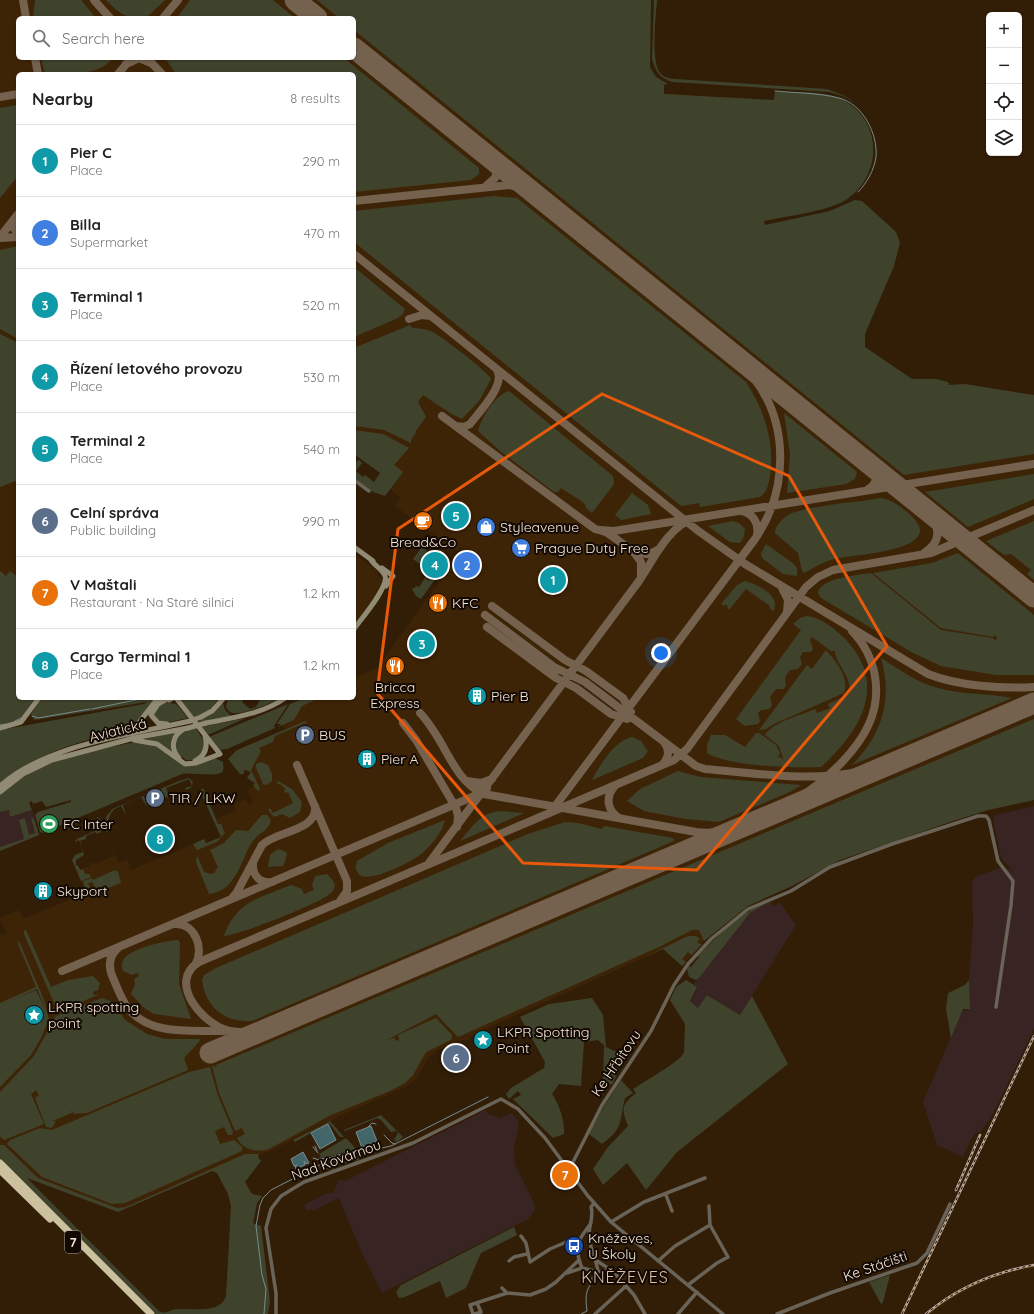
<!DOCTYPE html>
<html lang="en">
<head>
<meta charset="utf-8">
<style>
  body { margin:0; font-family:Quicksand,sans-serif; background:#f2f2f2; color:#222 }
  .controls { position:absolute; right:12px; top:12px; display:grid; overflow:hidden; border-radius:6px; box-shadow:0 1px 3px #0004 }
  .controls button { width:36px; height:36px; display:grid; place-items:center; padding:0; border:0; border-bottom:1px solid #e0e0e0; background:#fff; color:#222; font:20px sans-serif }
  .you { position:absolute; left:661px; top:653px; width:14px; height:14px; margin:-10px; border:3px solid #fff; border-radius:50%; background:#1a73e8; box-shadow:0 0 0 6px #1a73e833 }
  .badge { display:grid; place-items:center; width:26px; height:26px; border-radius:50%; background:#db2777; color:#fff; font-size:13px; font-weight:700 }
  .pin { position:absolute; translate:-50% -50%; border:2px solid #fff; box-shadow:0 1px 4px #0006 }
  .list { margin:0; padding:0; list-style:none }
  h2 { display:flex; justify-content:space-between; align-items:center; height:52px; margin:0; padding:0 16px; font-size:17px }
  h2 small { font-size:13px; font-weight:400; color:#767676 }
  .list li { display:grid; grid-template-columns:26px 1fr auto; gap:12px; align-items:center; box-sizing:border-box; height:72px; padding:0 16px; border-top:1px solid #e0e0e0 }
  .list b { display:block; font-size:15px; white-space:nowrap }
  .list p { margin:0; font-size:13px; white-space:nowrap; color:#767676 }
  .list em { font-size:13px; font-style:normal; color:#767676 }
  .icon { flex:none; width:22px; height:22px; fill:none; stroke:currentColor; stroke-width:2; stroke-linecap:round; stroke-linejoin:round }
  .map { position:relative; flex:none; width:1034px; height:1314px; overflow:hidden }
  .search { position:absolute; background:#fff; box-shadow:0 1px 3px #0004; left:16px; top:16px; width:340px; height:44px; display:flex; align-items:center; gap:10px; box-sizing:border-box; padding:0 14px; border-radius:6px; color:#767676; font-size:15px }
  .panel { position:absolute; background:#fff; box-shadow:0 1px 3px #0004; left:16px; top:72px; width:340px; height:628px; border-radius:6px }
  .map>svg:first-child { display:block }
  .built { fill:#3e2407; fill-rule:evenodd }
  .industrial { fill:#372423 }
  .green { fill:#40432c; fill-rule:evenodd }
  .water { fill:#43666b; stroke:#788c8c }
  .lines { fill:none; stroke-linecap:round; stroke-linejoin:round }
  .stream { stroke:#788c8c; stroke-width:1 }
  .taxiway { stroke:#74624f; stroke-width:8 }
  .runway { stroke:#74624f; stroke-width:21 }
  .street { stroke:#696457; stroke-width:3.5 }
  .secondary { stroke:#918a74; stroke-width:5 }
  .highway { stroke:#ccc19f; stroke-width:7 }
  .rail-casing { stroke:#b7a697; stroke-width:2.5 }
  .rail { stroke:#130903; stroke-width:1; stroke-dasharray:3; stroke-linecap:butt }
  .secondary-bridge { stroke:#918a74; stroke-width:5 }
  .marked { fill:none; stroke:#e8590c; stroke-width:3; stroke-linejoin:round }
  .labels { text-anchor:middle; stroke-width:4; stroke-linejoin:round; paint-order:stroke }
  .shield { fill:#130903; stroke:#b1a49a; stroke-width:1 }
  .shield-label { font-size:13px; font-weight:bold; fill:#f5e6da }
  .poi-label { font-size:14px; fill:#f5e6da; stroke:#130903; text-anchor:start }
  .street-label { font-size:14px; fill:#f5e6da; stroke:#130903 }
  .quarter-label { font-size:16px; letter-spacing:1px; fill:#ddc0a7; stroke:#130903 }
</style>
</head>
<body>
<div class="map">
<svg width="1034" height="1314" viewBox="0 0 1034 1314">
  <rect width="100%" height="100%" fill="#321d07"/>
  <path class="built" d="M0,0H645L643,92L853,108L868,126L873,143L871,166L864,182L856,192L843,201L831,206L764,221L765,227L776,243L812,253L863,346L912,382L1034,441V800L988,810L953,821L840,860L794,885L748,906L704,941L682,966L663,949L472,1035L468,1040L458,1041L437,1050L428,1058L416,1079L406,1087L337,1117L334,1120L325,1122L269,1152L259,1154L258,1157L248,1156L118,1212L27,1178L0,1151V1082L33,1049L49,1016L37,989L0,1005V935L6,933L0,918L19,910L23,919L86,893L75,867L78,865L81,870L90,866L89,864L93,862L94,864L114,856L111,847L119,863L127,860L131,870L203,840L205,844L221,838L223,835L216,819L236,811L234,804L246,799L249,805L253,801L248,791L255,784L248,776L252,773L249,768L256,750L267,738L285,730L282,724L293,708L316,698H354V678L377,668L463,549L460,547L457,551L395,506L401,498L388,488L392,481L354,454V74H18V698L0,713ZM18,18H354V58H18Z
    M354,554L379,572L377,575L384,580V584L359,619L357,620L354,618Z
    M944,1221L947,1223L904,1314H900Z
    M1034,1263V1268L1009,1273L979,1284L955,1297L930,1314H923L952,1293L977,1280L1008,1269Z"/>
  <path class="industrial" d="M1034,806V1029L994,1112L980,1133L977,1132L971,1139L963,1157L937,1145L923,1102L962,1011L970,1009L969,980L973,923L972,882L975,877L1002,867L1013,871L1001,858L993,819L995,815Z
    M9,810L11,817L32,810L39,835L0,851V812Z
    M767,903L773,906L780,903L796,925L740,1015L708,995L698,1008L690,1001L697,990L693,985L750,913Z
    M486,1110L488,1114L501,1118L510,1113L513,1114L518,1121V1130L514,1146L515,1165L534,1203L535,1211L528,1219L382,1293L361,1251L339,1198L313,1211L311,1209L307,1211L304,1205L328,1193H333L339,1179L345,1181Z"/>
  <path class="green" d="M35,0H81L96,18H33Z
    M106,0H165L146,18C125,18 121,15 106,0Z
    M190,0H273L295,18H177Z
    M317,0H651L650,67L656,77L668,84L662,85H664V94L774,100L775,92C796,93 822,90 841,99C884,119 883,178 844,201C825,212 786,216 764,221L765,225L830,211L855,200L862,201L896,232L900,243L894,266L865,334V347L912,379H936L948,382L949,385L965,384L1034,395V454L904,475L354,30V18H339Z
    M654,0H657C656,16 650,63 661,74C665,78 671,79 675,79L827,89L843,95L858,104L843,96L829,92L672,82C660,78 655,71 652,59Z
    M41,58H113C98,77 67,74 45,74Z
    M165,58H344L479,168V174L471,180L354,192V74H176Z
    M18,105V176L0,198V108Z
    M494,196L517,198L746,382C764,409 775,443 770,476C768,485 768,491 760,497L700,507L699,503L681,506L354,242V211Z
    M18,246V339L0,329V250Z
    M354,267L405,309L403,314L398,318L354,337Z
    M410,325L412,328C420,328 426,329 433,332C442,337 488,372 491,379L479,401L462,419L450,413L423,395L418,402L426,417L415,432L416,433L411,440V443L384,430L354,426V348Z
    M0,334L18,343V480L0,487Z
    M509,391L613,476L614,484L592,513L586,508L585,504C577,497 569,494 561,488L558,492H554L500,451L478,431C481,418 496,394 509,391Z
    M784,413L857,472L855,479L846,484L787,493L790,454Z
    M354,430L383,434L409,448L394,465L403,472L385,496L373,492L354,478V463L359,460L362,463L356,471L363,477L365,475L374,482L380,473L354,454Z
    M1034,474V499L968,527L925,492Z
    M632,493L648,505L651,514L621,520L615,515Z
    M881,498C892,500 898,505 907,512C955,551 855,554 834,559C823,562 813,568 804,573L802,571L798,553L775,533C775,524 787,514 795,512C822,504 853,503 881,498Z
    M733,521L739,523L745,529L744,536L740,543L730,542L708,526Z
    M1034,521V580L1027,574L1031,570L1011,554L1004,555L986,541Z
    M766,544L794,564L797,568V576L783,574L762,558L761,553Z
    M422,547L427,551L425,556L426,557L430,554L433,555L425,565L437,574L444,565V562L446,564L421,599L416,596L412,589L417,586L419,587L427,575L426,579L428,580L431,576L427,572L428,570L413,559Z
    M958,553L1034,615V675H996L941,666L913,653L821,598L818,593C820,578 858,575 871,573L941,630L992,638L997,641L996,635L993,637L941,628L873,573L932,563Z
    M0,571L6,576L10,571L18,577V698H37L19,721L0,726Z
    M745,581C756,584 772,591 775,603L774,611L769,608L770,606L746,589L729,610L726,604L724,606L721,604L737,585Z
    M807,616C820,617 837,630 846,640C889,686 859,732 821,767C794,768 731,767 707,753V745L711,735H725L745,747L756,733H759L776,745L780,753L778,757L782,758L784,761L779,746L765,735C774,721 800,716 815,709L817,713L830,708L828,704L847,695C856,679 835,665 835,651H831L812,637L810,640L813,649L811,652H803L800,657L802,664L798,669L790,670L785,677L786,685L784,689H776L770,697L772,705L769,709L761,710L758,713L760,721L758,724L745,726L736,719L801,630L793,624L800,618Z
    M826,650C835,660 850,678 844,693L774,724L766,729L759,730L807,665L812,669Z
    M881,658C899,669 917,683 938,688C962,695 988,693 1012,698L852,765C882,735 893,699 881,658Z
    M42,698H157C149,707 142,719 133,726C119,737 98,737 81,742C52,751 24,763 0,783V730L144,704L147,702L34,720L31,714Z
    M178,698H220L207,712L194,717Z
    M228,698H242L243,703L250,709L256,707L261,698H280C272,703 243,715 233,713C230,713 228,710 226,707Z
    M305,698H319L302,706L294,720L278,727L281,724H277L290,704Z
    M165,702L176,704L188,718L164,723L154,718L155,709Z
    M223,703L225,710L231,716L194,723L209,716Z
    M288,704L274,726L275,728L227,749L220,750L209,737Z
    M246,718L208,735L201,727Z
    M1034,719V800L988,810L953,821L840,860L794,885L748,906L704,941L699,930H692L661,946L458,1037L436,1014L387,1040L394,1038L397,1041L399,1040L398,1035L436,1018L452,1035L451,1040L426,1052L413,1075L405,1083L390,1091L331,1115L269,1149C257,1153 243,1150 237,1138L245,1134L242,1128L235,1131L219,1093L212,1066H215L216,1068V1065Z
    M305,721L308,724L305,723L275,736L273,742L259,748L261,751L251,770L260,789L259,791L254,787L255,785H253L255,783L247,778L251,772L249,771L244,770V774H240L228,759L237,750Z
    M196,728L205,743C202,753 198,762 186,760L175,751V740L183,731Z
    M176,732L173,754L156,742L144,739Z
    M632,737L641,741L648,751L643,758L592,780C600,765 614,741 632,737Z
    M136,742L153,744L181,763L215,758L223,762C223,764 224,768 223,771C219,778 191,772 182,774L42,833L40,832L35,815L38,812L71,802V800L46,807L42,801L33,804L32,801L29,803L32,810L10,817L9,810L0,812V795C37,760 87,751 136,742Z
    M261,762L268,765L272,774V781L267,785L263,784L256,768V764Z
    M678,771L700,777L801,785L790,792L719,822L686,819L659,814L644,811L627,801L640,789Z
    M189,778L193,782L191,788L186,790L185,788L192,786L189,779L166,788L169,795L167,798L165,797L161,789L144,796L147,807L141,797L123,805L126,816L121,806L113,810L114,812L112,811L106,825L108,826L106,834V817L112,809L179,781Z
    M278,781L292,789L302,802L300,812L290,818L282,814L274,817L268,810L270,808L273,813L293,803L288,792L285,793L284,790L286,789L280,784H277Z
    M203,788L218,824H221L225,833L217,842L197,850L193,844L204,839L206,843L221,837L200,791Z
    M500,811L524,813L460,841C473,826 480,813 500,811Z
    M262,815H267L271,820C269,831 258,833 252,842C240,862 236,891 209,894L196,862L197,855L204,872L211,874L214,873L218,867L210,850L224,843L236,830L248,831Z
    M31,817L34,819L39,835L0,851V847L24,839L19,820L25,818L29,835L35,833Z
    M98,817L102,821L101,832L97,834L95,832L86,836V839L80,841L84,855L76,860V866L78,865L80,870L83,869L85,874H89L91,877L81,881L72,860L75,855L83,852L79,840L74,842L77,839L99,829L95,819Z
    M445,820C442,833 430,847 420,855C410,862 366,886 358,873C355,869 356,865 357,861L388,843Z
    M565,822L578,823L602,829L604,826L673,838L674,841L252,1021C225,1023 205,1007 202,980L204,975L216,968L528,834Z
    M278,849L286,852L287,855L283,866L268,867L270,855Z
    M115,870L118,872L121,883L98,892L92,882L88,883L92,893L87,896L83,881L92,878L93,880Z
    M327,874L334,882C335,885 335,888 333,891C325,902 239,935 224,936C236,901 260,898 291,885L302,889L304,894L314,890L312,885L315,876Z
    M767,902L774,905L767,903L750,913L699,978L696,980L689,977L687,969L689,966L691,967L699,957L698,956C719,934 739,913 767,902Z
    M26,930L51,987L68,980L93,976L100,983L98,990L93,992L94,995L100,994L58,1012L24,934V931Z
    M688,936H696L700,939L697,941L699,944H702L692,955L688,952L682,959L686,962L682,966L663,949L645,957Z
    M178,940L180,943L179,984L191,1019L154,1014L143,1007L131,994L135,984L134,979L139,976L137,973L132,975L123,971C122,967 121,963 124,959C130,949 166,940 178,940Z
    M19,941L44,1000L49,1019L41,1038L31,1055L0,1087V1005L36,990L47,1012L37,989L0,1005V1003L36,987L18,944Z
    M686,980L697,987L690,1001L698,1008L707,995L740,1015L752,996L788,1064L677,1152L646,1190L627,1163L603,1185L593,1169L608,1147L628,1126C621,1107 621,1106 636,1093L633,1089L668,1067L681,1057L684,1052L685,1024L670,1000L676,987Z
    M969,980L970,1009H963L951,1038L946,1009L948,993L965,985Z
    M102,998L113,1002L125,1020L147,1034L165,1039H200L199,1042L184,1058L188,1070L87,1113L72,1114L74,1113L71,1110L72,1113L52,1121H56L52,1128L46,1127L35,1098L39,1095L36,1090L31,1094L44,1124L4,1140L0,1136V1092L34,1056L56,1016Z
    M592,998L603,1015L606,1047L625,1056L612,1085L603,1081L604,1046L606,1047L598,1040L584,1042L581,1086L559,1084L552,1094C559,1104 565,1121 564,1134L553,1138L513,1099L521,1095L518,1091L509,1099L506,1094L511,1088L544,1068L545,1062L520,1017L549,1004Z
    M210,1067L217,1093L233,1132L232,1135H228L224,1127L215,1131L220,1144L234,1140L242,1147V1151L125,1203L112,1204L42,1177L7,1144L10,1140L40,1128L52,1130L189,1072Z
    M621,1080L633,1093L625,1098C619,1122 624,1128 602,1144L589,1134L604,1106Z
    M381,1115L403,1137L397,1142L390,1137L394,1140L398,1133L396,1131L391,1132L381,1120L377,1118L345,1131L344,1130Z
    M330,1121L344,1137H340L329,1123L295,1142L293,1140Z
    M346,1138L358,1151L344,1152L324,1158L321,1157L319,1154Z
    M0,1145H4L38,1178L117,1208L126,1207L245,1154H259L258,1157L261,1161L245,1182L252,1194L262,1196L257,1203L253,1223L261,1226L270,1301L268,1314H156L0,1159ZM212,1171L217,1173L228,1194L231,1206L226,1296C220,1314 194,1308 178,1309C171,1309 168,1314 160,1312L27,1178L118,1212Z
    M359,1155V1160L340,1164L331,1170L318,1167Z
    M514,1227L517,1235L481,1253L466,1288L446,1298L440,1281L405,1297L399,1298L396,1292L401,1285Z
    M890,1275L883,1302L881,1304L869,1282Z"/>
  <path class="water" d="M328,1124L336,1140L320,1149L311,1133Z
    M371,1126L377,1141L362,1148L356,1132Z
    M303,1152L309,1163L306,1164L304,1161L305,1165L296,1169L295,1166L297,1165L294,1166L291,1159Z"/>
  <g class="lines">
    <path class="stream" d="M775,91C796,93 820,93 839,98C863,104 878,134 876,157C874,170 867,183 858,192
      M92,709L145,698
      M32,716L38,718L90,709
      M15,721L21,718
      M0,725L6,724
      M368,1127L372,1123L376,1124
      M384,1135L392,1143L395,1144
      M315,1146L317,1151
      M313,1147L318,1153
      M313,1158L323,1161L348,1152
      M320,1158L325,1159L345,1153L353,1154L391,1146L488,1097
      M317,1166L344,1155
      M264,1314L266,1289L262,1275L256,1226L260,1205L263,1198L271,1190L314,1168
      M581,1314L587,1311C585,1295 585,1286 600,1276H608"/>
    <path class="taxiway" d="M23,0L26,18
      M94,0L110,18
      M163,18L178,0
      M35,58L38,74
      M148,59L162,74
      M126,64L139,58L151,63
      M118,74L129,61
      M0,97L18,94
      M473,145C484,153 501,162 495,178L486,186
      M354,201L510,185L529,191L559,215
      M15,218L13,227L18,234
      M0,237L18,214
      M0,238L18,237
      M354,254L697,530L745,564L928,674C958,686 1002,689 1034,687
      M409,319L422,315L431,316
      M442,416L595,529C600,530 605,531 609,534C625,544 640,563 659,549
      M456,426L464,427L470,424C479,412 506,385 497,370
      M850,448L875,471C878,480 875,486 867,490
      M892,488C902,490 908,496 916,503C933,516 950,536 924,553
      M741,511C753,513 759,523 757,535
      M600,530L614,531L1034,464
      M633,551L641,562V577
      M782,588L788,600L787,612
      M492,606L565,660L586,671L623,698L631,712
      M485,615L558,670
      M487,627L556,678L576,688L611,714L627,719
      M554,667L585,682L696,766L705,769C756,773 807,782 858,772C884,767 908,756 933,746
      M420,713C425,718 429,724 433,730C449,753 457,782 484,794L696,832C753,840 846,776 869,724C883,692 876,656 852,631
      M403,723L416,740L456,808L458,816L457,827
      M297,765L347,881V891L340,901
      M662,765C669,758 670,750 664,742
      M467,781L481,783L492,779
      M615,786C605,796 607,811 619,818
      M553,809L755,539C788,491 790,424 753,377C741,360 724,348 709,335
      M253,863C252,875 260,884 272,882
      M429,863L639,581C654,559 668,526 695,518
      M232,898L237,892L262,845C276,831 318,831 315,806
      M174,924C195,922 205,949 195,965
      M118,948C108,957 108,967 113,978C118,989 121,999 128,1008C149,1036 192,1030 223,1031
      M62,971L472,797L487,788
      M290,1019C270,1027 252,1035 230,1031C204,1026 166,982 199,962L674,760L687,749L806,587L818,577L833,570L931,553L1034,510"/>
    <path class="runway" d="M295,0L317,18
      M354,48L1034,597
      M210,1053L1034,703"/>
    <path class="street" d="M354,480L369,491
      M569,1170L602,1105L651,1031L674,985L688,964L711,939L748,909L791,891L830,867L892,844L978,816H986L989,820L998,861L1013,881L1011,905L996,1007
      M666,1195L672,1211
      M611,1222L644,1202L705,1178
      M591,1223C577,1242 573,1245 582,1268L598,1272C597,1260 589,1248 589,1235C589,1225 594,1217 591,1207L594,1203
      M521,1236L526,1243L530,1262L550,1249L571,1240L577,1243
      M509,1261L514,1257L527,1254
      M597,1261L611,1270
      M658,1261L675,1246L710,1225
      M567,1273L582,1268
      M590,1282L598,1272L612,1270L634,1295L645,1314
      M688,1285L717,1263L728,1257L710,1225L709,1206
      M502,1288L507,1293L530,1295L546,1289L556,1282L579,1260
      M276,1314V1293L266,1228L271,1209L281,1196L304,1182L413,1143L501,1099L518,1109L545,1138L588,1196L611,1222L723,1314
      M473,1314L470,1305L507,1293
      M475,1314L481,1312L477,1303
      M595,1314L626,1286
      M678,1314L697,1292
      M777,1314L830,1293L917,1263L927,1253L950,1204"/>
    <path class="secondary" d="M354,547L373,561
      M382,568L393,576L386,586
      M354,629C361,619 389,587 385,576C383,570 375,566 371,560
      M176,698L220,754
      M167,699L158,704L151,715L158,723L167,724
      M169,700L173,698
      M201,717L212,711L224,698
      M206,723C232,718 263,714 285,698
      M0,728L21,722L39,698
      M123,734L137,725L158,698
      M134,740L157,744L185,764L196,763L220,754
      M179,758C170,749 172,735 184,729
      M195,761C205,756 208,747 205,736
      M0,786C47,744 130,735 190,721
      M0,792L23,774L52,760L134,738L188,728"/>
    <path class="highway" d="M0,1163L151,1314
      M0,1170L50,1219"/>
    <defs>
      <path id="rail" d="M956,1190L980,1135
        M902,1314L1034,1036
        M926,1314C957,1288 995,1272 1034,1265"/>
    </defs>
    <use href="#rail" class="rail-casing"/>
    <use href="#rail" class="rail"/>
    <path class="secondary-bridge" d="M190,721L201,717
      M188,728L206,723"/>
  </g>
  <path class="marked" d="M602,394L789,476L887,646L697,870L523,863L377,693L398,529Z"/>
  <defs>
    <symbol id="cafe-disc" viewBox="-11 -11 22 22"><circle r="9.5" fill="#e8710a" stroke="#130903"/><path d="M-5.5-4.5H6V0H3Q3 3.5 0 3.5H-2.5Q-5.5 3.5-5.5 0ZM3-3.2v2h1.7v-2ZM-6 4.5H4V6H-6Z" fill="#fff"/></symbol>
    <symbol id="shop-disc" viewBox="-11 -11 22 22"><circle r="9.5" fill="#3f7fe0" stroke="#130903"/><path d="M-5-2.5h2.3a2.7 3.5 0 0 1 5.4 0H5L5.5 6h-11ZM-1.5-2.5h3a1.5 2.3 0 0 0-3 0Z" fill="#fff"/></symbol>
    <symbol id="supermarket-disc" viewBox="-11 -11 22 22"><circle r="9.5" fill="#3f7fe0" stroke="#130903"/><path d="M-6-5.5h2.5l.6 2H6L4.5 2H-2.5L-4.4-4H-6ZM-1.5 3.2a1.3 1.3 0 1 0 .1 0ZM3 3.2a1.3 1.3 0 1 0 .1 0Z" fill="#fff"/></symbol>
    <symbol id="restaurant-disc" viewBox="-11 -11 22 22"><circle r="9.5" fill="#e8710a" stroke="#130903"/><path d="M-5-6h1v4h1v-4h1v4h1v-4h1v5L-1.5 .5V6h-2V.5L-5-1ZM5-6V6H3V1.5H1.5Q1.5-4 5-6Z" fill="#fff"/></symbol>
    <symbol id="building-disc" viewBox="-11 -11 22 22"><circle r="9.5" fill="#0f9aa8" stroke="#130903"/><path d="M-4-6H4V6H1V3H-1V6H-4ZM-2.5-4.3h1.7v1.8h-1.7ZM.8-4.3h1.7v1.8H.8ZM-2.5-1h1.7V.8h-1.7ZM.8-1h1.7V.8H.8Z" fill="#fff"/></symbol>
    <symbol id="parking-disc" viewBox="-11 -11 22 22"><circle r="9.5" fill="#5c6f8a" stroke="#130903"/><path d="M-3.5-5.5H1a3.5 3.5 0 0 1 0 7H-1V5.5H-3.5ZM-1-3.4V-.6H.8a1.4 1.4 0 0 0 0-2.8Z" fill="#fff"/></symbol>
    <symbol id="stadium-disc" viewBox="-11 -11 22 22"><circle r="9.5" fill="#2e9e5b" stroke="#130903"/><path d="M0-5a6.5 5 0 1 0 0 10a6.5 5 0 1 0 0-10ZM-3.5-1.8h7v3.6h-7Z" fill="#fff"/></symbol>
    <symbol id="sight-disc" viewBox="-11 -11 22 22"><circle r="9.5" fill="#0f9aa8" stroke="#130903"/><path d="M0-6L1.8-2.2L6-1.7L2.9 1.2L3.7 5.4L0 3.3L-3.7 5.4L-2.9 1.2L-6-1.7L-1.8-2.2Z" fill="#fff"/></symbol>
    <symbol id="bus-disc" viewBox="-11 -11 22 22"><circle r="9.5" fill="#1a4fb4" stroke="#130903"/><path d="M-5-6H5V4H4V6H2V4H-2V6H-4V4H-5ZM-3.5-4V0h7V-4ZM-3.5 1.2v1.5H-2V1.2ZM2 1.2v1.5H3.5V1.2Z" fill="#fff"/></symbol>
  </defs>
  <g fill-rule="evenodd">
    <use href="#cafe-disc" x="412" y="510" width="22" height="22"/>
    <use href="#shop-disc" x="475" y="516" width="22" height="22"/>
    <use href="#supermarket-disc" x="510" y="537" width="22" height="22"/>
    <use href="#restaurant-disc" x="427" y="592" width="22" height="22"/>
    <use href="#restaurant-disc" x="384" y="655" width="22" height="22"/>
    <use href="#building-disc" x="466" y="685" width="22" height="22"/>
    <use href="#parking-disc" x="294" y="724" width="22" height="22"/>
    <use href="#building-disc" x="356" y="748" width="22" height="22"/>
    <use href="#parking-disc" x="144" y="787" width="22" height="22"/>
    <use href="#stadium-disc" x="38" y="813" width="22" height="22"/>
    <use href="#building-disc" x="32" y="880" width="22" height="22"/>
    <use href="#sight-disc" x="23" y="1004" width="22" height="22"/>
    <use href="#sight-disc" x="472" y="1029" width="22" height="22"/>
    <use href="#bus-disc" x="563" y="1235" width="22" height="22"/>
  </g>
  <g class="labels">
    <rect class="shield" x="65" y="1231" width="16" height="22" rx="3"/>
    <g class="shield-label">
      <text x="73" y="1247">7</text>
    </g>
    <g class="poi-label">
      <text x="500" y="532">Styleavenue</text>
      <text x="423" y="547" text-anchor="middle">Bread&amp;Co</text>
      <text x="535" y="553">Prague Duty Free</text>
      <text x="452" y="608">KFC</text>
      <text x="395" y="692" text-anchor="middle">Bricca<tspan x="395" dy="16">Express</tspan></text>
      <text x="491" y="701">Pier B</text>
      <text x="319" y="740">BUS</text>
      <text x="381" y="764">Pier A</text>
      <text x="169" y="803">TIR / LKW</text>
      <text x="63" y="829">FC Inter</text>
      <text x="57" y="896">Skyport</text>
      <text x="48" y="1012">LKPR spotting<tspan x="48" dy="16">point</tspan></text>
      <text x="497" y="1037">LKPR Spotting<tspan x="497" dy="16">Point</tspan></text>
      <text x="588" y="1243">Kněževes,<tspan x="588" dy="16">U Školy</tspan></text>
    </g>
    <g class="street-label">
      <text transform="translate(118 730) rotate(-14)" y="5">Aviatická</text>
      <text transform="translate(616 1063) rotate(-56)" y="5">Ke Hřbitovu</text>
      <text transform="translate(336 1160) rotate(-20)" y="5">Nad Kovárnou</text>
      <text transform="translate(875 1266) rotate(-19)" y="5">Ke Stáčišti</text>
    </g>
    <g class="quarter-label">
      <text x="625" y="1283">KNĚŽEVES</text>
    </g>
  </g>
</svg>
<div class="controls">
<button>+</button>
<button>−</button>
<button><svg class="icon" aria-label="locate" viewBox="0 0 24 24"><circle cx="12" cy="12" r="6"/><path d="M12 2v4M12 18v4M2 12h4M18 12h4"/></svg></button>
<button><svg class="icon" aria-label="layers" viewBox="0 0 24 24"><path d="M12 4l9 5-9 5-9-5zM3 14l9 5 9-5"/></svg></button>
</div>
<div class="you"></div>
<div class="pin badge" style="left:553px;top:580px;background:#0f9aa8">1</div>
<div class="pin badge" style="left:467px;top:565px;background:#3f7fe0">2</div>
<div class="pin badge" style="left:422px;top:644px;background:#0f9aa8">3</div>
<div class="pin badge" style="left:435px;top:565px;background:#0f9aa8">4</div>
<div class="pin badge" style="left:456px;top:516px;background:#0f9aa8">5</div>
<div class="pin badge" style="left:456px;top:1058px;background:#5c6f8a">6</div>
<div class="pin badge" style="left:565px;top:1175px;background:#e8710a">7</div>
<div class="pin badge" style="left:160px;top:839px;background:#0f9aa8">8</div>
<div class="search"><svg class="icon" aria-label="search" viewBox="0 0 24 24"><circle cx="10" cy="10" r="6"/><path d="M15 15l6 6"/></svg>Search here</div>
<section class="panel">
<h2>Nearby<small>8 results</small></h2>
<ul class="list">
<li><span class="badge" style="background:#0f9aa8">1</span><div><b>Pier C</b><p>Place</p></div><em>290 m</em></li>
<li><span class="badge" style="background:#3f7fe0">2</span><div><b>Billa</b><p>Supermarket</p></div><em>470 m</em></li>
<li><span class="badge" style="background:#0f9aa8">3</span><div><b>Terminal 1</b><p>Place</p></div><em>520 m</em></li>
<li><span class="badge" style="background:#0f9aa8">4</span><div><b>Řízení letového provozu</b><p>Place</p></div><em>530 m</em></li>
<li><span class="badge" style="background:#0f9aa8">5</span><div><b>Terminal 2</b><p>Place</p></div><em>540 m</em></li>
<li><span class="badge" style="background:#5c6f8a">6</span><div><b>Celní správa</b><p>Public building</p></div><em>990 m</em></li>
<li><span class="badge" style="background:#e8710a">7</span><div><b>V Maštali</b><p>Restaurant · Na Staré silnici</p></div><em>1.2 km</em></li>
<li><span class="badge" style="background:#0f9aa8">8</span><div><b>Cargo Terminal 1</b><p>Place</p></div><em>1.2 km</em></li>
</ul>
</section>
</div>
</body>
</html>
